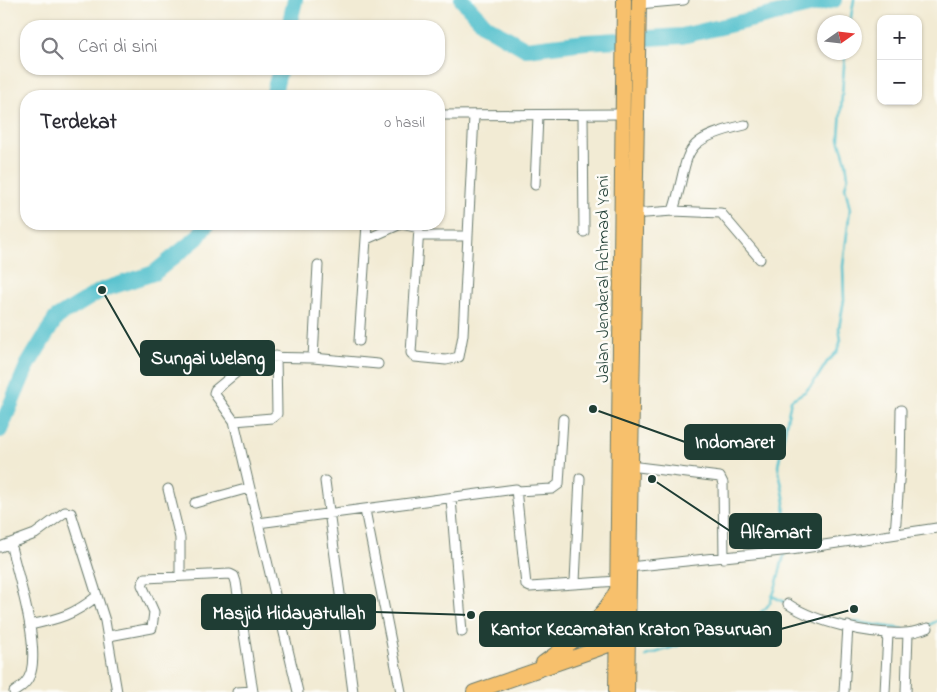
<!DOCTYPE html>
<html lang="id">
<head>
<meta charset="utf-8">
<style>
  body { margin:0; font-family:"Indie Flower",sans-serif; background:#f7f7f7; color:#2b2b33 }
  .controls { position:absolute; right:15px; top:15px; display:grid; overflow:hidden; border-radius:10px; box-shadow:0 1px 4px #0004 }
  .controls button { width:45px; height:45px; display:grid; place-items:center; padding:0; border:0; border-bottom:1px solid #e1e1e2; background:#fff; color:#2b2b33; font:25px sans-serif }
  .compass { position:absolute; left:817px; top:15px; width:45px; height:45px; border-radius:50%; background:#fff; box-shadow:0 1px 4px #0004; rotate:76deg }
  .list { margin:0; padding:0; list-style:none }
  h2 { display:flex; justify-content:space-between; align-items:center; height:65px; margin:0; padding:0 20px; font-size:21px }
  h2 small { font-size:16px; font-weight:400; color:#7c7c81 }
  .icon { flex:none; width:28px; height:28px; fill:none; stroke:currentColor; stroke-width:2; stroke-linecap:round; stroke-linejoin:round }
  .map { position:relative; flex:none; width:937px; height:692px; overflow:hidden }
  .search { position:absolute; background:#fff; box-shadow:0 1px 4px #0004; left:20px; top:20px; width:425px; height:55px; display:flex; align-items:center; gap:12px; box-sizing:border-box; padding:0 18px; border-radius:20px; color:#7c7c81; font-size:19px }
  .panel { position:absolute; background:#fff; box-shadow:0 1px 4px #0004; left:20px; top:90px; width:425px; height:140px; border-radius:20px }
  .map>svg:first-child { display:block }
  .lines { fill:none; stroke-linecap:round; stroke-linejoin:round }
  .stream { stroke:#54c1cd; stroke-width:2.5 }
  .river { stroke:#54c1cd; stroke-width:16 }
  .minor-casing { stroke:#697a6c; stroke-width:11 }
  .highway-casing { stroke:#697a6c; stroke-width:16 }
  .minor { stroke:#fff; stroke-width:9 }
  .highway { stroke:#f7c06c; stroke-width:14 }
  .labels { text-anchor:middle; stroke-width:5; stroke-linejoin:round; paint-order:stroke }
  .street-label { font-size:18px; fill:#1f3d34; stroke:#fdfcf7 }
  .leader { fill:none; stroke:#1f3d34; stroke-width:2 }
  .callout-dot { fill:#1f3d34; stroke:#fdfcf7; stroke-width:2 }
  .callout { fill:#1f3d34; stroke:#1f3d34; stroke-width:2 }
  .callout-label { font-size:19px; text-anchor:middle; font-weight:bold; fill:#fff }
</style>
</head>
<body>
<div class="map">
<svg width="937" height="692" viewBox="0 0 937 692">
  <rect width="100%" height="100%" fill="#fdfcf7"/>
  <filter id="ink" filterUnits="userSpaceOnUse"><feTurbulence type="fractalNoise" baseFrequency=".02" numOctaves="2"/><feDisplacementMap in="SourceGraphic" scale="10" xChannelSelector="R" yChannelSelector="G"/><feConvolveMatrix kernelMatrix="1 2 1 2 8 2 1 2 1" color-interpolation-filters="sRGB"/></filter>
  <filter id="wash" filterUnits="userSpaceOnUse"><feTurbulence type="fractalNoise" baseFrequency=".0096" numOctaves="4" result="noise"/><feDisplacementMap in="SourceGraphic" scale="20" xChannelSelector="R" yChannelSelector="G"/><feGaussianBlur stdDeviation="1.12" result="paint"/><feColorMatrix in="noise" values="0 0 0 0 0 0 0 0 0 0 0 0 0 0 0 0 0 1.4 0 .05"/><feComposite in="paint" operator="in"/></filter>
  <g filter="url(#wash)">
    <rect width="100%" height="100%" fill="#f2ebd4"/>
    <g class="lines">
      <path class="stream" d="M850,22L854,0
        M784,547L782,537L785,502L778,466L791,400L806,391L817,378L827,362L837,352L841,340L839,328L844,300L843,266L850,209L845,187L848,177L846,162L839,139L845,52
        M772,596L787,603
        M835,619L903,629
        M929,625L937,621
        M646,656C671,647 757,625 769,604C778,588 779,569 785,553"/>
      <path class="river" d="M462,0L486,26L526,49L586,42L682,36L834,0
        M289,26L295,0
        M273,96L280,69
        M0,430L27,366L56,318L102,290L154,273L197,238L207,224"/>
    </g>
  </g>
  <g filter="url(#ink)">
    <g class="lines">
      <defs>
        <path id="minor" d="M639,4L684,0
          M439,115L621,114
          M583,116L584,232
          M535,185L538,116
          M673,211C692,153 675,141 745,125
          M632,214L673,211L721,213L760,259
          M419,236H468
          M367,239L401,224L419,228L411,353L415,357L446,360L459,357L463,335L474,116
          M359,341L367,224
          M313,358L378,364
          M234,421L272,418L277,414L276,356
          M630,466L720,477L723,483L724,558
          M325,481L353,692
          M168,489L180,538V575
          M517,491L552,489L559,484L563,419
          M451,499L462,632
          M195,503L249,488
          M365,510L401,692
          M258,523L516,489L526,585L530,587L618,581
          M895,534L900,468L901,410
          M10,543C18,576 39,641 31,672C28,682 22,687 14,692
          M0,547L35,534L65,512L71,513L105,621L117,692
          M629,567L791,550L937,528
          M575,582L580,478
          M788,604C817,623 870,635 905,633C913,633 920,630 928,628
          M30,625C58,619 74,615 97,596
          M109,636L152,628L154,612L142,585L145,578L230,574L234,576L236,582L253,692
          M237,692L253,691
          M298,692L234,421L214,393L215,390L255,357L313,358L318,265
          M844,692L848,626
          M885,692L888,634
          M906,692L908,633"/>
        <path id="highway" d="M543,663C574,641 598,625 617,590
          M474,692L595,650L611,644L621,634
          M616,692L624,0
          M627,692L639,0"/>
      </defs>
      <use href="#minor" class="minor-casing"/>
      <use href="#highway" class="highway-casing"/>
      <use href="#minor" class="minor"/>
      <use href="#highway" class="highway"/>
    </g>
  </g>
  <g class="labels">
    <g class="street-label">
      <text transform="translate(602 279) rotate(-90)" y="6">Jalan Jenderal Achmad Yani</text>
    </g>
  </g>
  <path class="leader" d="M102 290L141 358M593 409L685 442M652 479L730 531M471 615L375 612M854 609L781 629"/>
  <g class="callout-dot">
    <circle cx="102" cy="290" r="5"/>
    <circle cx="593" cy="409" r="5"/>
    <circle cx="652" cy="479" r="5"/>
    <circle cx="471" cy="615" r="5"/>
    <circle cx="854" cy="609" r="5"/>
  </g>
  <g class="callout">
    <rect x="141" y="341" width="133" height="34" rx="5"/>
    <rect x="685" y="425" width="100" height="34" rx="5"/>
    <rect x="730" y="514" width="91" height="34" rx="5"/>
    <rect x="202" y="595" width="173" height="34" rx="5"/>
    <rect x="480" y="612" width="301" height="34" rx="5"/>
  </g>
  <g class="callout-label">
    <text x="208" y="364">Sungai Welang</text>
    <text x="735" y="448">Indomaret</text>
    <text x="776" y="538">Alfamart</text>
    <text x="289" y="619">Masjid Hidayatullah</text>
    <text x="631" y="635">Kantor Kecamatan Kraton Pasuruan</text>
  </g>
</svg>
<div class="controls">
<button>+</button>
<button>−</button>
</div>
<svg class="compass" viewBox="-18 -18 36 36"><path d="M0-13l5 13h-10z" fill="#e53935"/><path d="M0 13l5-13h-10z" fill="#7c7c81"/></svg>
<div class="search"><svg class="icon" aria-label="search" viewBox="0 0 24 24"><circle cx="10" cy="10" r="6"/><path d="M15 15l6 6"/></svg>Cari di sini</div>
<section class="panel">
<h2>Terdekat<small>0 hasil</small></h2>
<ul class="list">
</ul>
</section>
</div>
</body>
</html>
